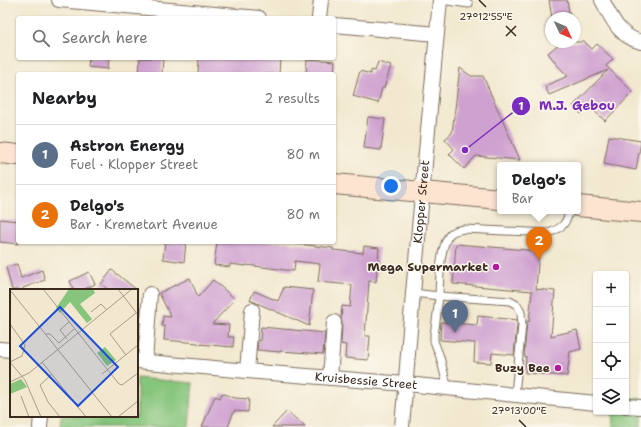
<!DOCTYPE html>
<html lang="en">
<head>
<meta charset="utf-8">
<style>
  body { margin:0; font-family:"Shantell Sans",sans-serif; background:#f2f2f2; color:#202124 }
  .controls { position:absolute; right:12px; bottom:12px; display:grid; overflow:hidden; border-radius:4px; box-shadow:0 1px 3px #0004 }
  .controls button { width:36px; height:36px; display:grid; place-items:center; padding:0; border:0; border-bottom:1px solid #e0e0e0; background:#fff; color:#202124; font:20px sans-serif }
  .compass { position:absolute; left:545px; top:12px; width:36px; height:36px; border-radius:50%; background:#fff; box-shadow:0 1px 3px #0004; rotate:134deg }
  .you { position:absolute; left:391px; top:186px; width:14px; height:14px; margin:-10px; border:3px solid #fff; border-radius:50%; background:#1a73e8; box-shadow:0 0 0 6px #1a73e833 }
  .badge { display:grid; place-items:center; width:26px; height:26px; border-radius:50%; background:#0b8043; color:#fff; font-size:13px; font-weight:700 }
  .pin { position:absolute; translate:-50% -33px; filter:drop-shadow(0 1px 2px #0008) }
  .pin::after { content:''; position:absolute; top:21px; width:14px; height:12px; background:inherit; clip-path:polygon(0 0,100% 0,50% 100%) }
  .popup { position:absolute; left:497px; top:162px; width:84px; height:52px; box-sizing:border-box; display:grid; place-content:center; border-radius:4px; background:#fff; filter:drop-shadow(0 1px 3px #0005); font-size:13px; white-space:nowrap; color:#757577 }
  .popup b { font-size:15px; color:#202124 }
  .popup::after { content:''; position:absolute; left:50%; top:100%; margin-left:-8px; border:8px solid transparent; border-top-color:#fff }
  .list { margin:0; padding:0; list-style:none }
  h2 { display:flex; justify-content:space-between; align-items:center; height:52px; margin:0; padding:0 16px; font-size:17px }
  h2 small { font-size:13px; font-weight:400; color:#757577 }
  .list li { display:grid; grid-template-columns:26px 1fr auto; gap:12px; align-items:center; box-sizing:border-box; height:60px; padding:0 16px; border-top:1px solid #e0e0e0 }
  .list b { display:block; font-size:15px; white-space:nowrap }
  .list p { margin:0; font-size:13px; white-space:nowrap; color:#757577 }
  .list em { font-size:13px; font-style:normal; color:#757577 }
  .icon { flex:none; width:22px; height:22px; fill:none; stroke:currentColor; stroke-width:2; stroke-linecap:round; stroke-linejoin:round }
  .map { position:relative; flex:none; width:641px; height:427px; overflow:hidden }
  .search { position:absolute; background:#fff; box-shadow:0 1px 3px #0004; left:16px; top:16px; width:320px; height:44px; display:flex; align-items:center; gap:10px; box-sizing:border-box; padding:0 14px; border-radius:4px; color:#757577; font-size:15px }
  .panel { position:absolute; background:#fff; box-shadow:0 1px 3px #0004; left:16px; top:72px; width:320px; height:172px; border-radius:4px }
  .map>svg:first-child { display:block }
  .green { fill:#86c57b; stroke:#60784c }
  .building { fill:#cfa1d0 }
  .lines { fill:none; stroke-linecap:round; stroke-linejoin:round }
  .lane-casing { stroke:#7b6c5c; stroke-width:9 }
  .street-casing { stroke:#7b6c5c; stroke-width:16 }
  .secondary-casing { stroke:#7b6c5c; stroke-width:22 }
  .lane { stroke:#fff; stroke-width:7 }
  .street { stroke:#fff; stroke-width:14 }
  .secondary { stroke:#fde4d1; stroke-width:20 }
  .ticks { fill:none; stroke:#3b2a1e; stroke-width:1.5 }
  .poi-dot { fill:#b5179e; stroke:#fbf7ec; stroke-width:1.5 }
  .labels { text-anchor:middle; stroke-width:3; stroke-linejoin:round; paint-order:stroke }
  .street-label { font-size:12px; fill:#3b2a1e; stroke:#fbf7ec }
  .poi-label { font-size:12px; font-weight:bold; fill:#3b2a1e; stroke:#fbf7ec; text-anchor:end }
  .inset-road { fill:none; stroke:#a99c88; stroke-width:1 }
  .view { fill:#1d4ed8; fill-opacity:0.15; stroke:#1d4ed8; stroke-width:2 }
  .inset-edge { fill:none; stroke:#3b2a1e; stroke-width:2 }
  .ticks-label { font-size:10px; text-anchor:middle; fill:#3b2a1e; stroke:#fbf7ec; stroke-width:3; stroke-linejoin:round; paint-order:stroke }
  .leader { fill:none; stroke:#7b2cbf; stroke-width:1.5 }
  .callout-dot { fill:#7b2cbf; stroke:#fbf7ec; stroke-width:1.5 }
  .mark-label { font-size:12px; text-anchor:middle; font-weight:bold; fill:#fff }
  .callout-label { font-size:13px; text-anchor:middle; font-weight:bold; fill:#7b2cbf; stroke:#fbf7ec; stroke-width:3; stroke-linejoin:round; paint-order:stroke }
</style>
</head>
<body>
<div class="map">
<svg width="641" height="427" viewBox="0 0 641 427">
  <rect width="100%" height="100%" fill="#fbf7ec"/>
  <filter id="ink" filterUnits="userSpaceOnUse"><feTurbulence type="fractalNoise" baseFrequency=".025" numOctaves="2"/><feDisplacementMap in="SourceGraphic" scale="8" xChannelSelector="R" yChannelSelector="G"/><feConvolveMatrix kernelMatrix="1 2 1 2 8 2 1 2 1" color-interpolation-filters="sRGB"/></filter>
  <filter id="wash" filterUnits="userSpaceOnUse"><feTurbulence type="fractalNoise" baseFrequency=".012" numOctaves="4" result="noise"/><feDisplacementMap in="SourceGraphic" scale="16" xChannelSelector="R" yChannelSelector="G"/><feGaussianBlur stdDeviation="0.9" result="paint"/><feColorMatrix in="noise" values="0 0 0 0 0 0 0 0 0 0 0 0 0 0 0 0 0 1.4 0 .05"/><feComposite in="paint" operator="in"/></filter>
  <g filter="url(#wash)">
    <rect width="100%" height="100%" fill="#f2e8cf"/>
    <path class="green" d="M137,378L193,383L189,427H60L61,416H137Z
      M626,397L641,399V427H613L612,412H626Z"/>
    <g id="blocks">
      <path class="building" d="M549,0H567L570,18H552Z
        M583,40L592,49L597,44L613,59L606,66L633,92L605,121L589,106L581,114L573,106L608,70L549,95L545,86L568,76L558,66L548,53L561,42H581Z
        M89,58H109L108,69L88,67Z
        M140,58H163L162,74H139Z
        M199,58H280L279,74H198Z
        M307,59L335,61L334,74H306Z
        M378,62L391,66L384,88H382L378,103L353,96L360,71L371,74V70L375,71Z
        M460,68L471,76H483L520,160L476,156L464,169L449,154L454,149L445,139L452,133Z
        M368,117L385,119L381,150L364,148Z
        M609,136L641,141L636,170L604,164Z
        M0,219L18,221V244L0,242Z
        M165,242H186L184,262L163,259Z
        M217,242H289V243L333,248V250L363,253L364,246L379,248L376,282L369,281L365,336H370L368,360L345,358L346,345L341,344L342,323L341,318L342,306L350,307L352,285L318,282L320,264L295,261L294,271L246,265V266L230,264V267L214,265Z
        M456,244L539,251L536,289L555,291L551,336L577,330L581,349L570,352L567,376L525,373L526,356H524L527,321L529,322L532,291L453,284Z
        M17,264L21,278L42,270L45,280L23,288L24,290H12L6,267Z
        M112,270L137,290H109L101,284Z
        M89,272L95,284L83,290H74L70,281Z
        M190,278L198,297L213,280L235,299L212,324L229,325L228,337H234L233,347L198,344V343L164,340L165,326H162L163,316L171,317L159,293Z
        M284,287L313,290L309,326L250,300L254,291L278,301Z
        M478,316L517,320V325L514,355L492,353L491,363L474,362L475,343L440,340L441,322L477,325Z
        M261,327L325,333L323,354L280,351V352L257,350L258,340L260,341Z
        M222,393L235,398L249,399L248,412L234,411L228,427H202L215,396L220,398Z
        M287,411L305,427H272Z"/>
    </g>
  </g>
  <g filter="url(#ink)">
    <use href="#blocks" fill-opacity="0" stroke="#7b6c5c" stroke-width="1"/>
    <g class="lines">
      <defs>
        <path id="lane" d="M440,0L469,4
          M413,293L439,296L510,301L517,305L521,312L522,325L515,394
          M448,389L440,357L434,341V335C436,322 438,308 439,295C440,279 439,247 450,234C454,230 459,230 464,229L549,233C563,227 565,225 570,211"/>
        <g id="street">
          <path d="M59,0L259,18"/>
          <path d="M602,0C612,18 618,36 641,42"/>
          <path d="M319,18L321,0"/>
          <path d="M334,25L437,34"/>
          <path d="M0,349L11,350"/>
          <path id="s1" d="M137,361L247,371L406,384L596,403"/>
          <path d="M145,361L150,294"/>
          <path d="M247,371L252,310"/>
          <path d="M330,378L334,322"/>
          <path d="M626,406L641,407"/>
          <path d="M40,427L41,416"/>
          <path id="s2" d="M402,427L413,293L440,0"/>
        </g>
        <path id="secondary" d="M0,153L18,155
          M334,184L500,199
          M578,206L641,212"/>
      </defs>
      <use href="#lane" class="lane-casing"/>
      <use href="#street" class="street-casing"/>
      <use href="#secondary" class="secondary-casing"/>
      <use href="#lane" class="lane"/>
      <use href="#street" class="street"/>
      <use href="#secondary" class="secondary"/>
    </g>
  </g>
  <path class="ticks" d="M479,0L486,7M506,26L516,36M506,36L516,26M519,420L526,427"/>
  <g class="poi-dot">
    <circle cx="496" cy="267" r="4"/>
    <circle cx="558" cy="368" r="4"/>
  </g>
  <g class="labels">
    <g class="street-label">
      <text dy="4" stroke="none"><textPath href="#s2" startOffset="226">Klopper Street</textPath></text>
      <text dy="4" stroke="none"><textPath href="#s1" startOffset="230">Kruisbessie Street</textPath></text>
    </g>
    <g class="poi-label">
      <text x="488" y="271">Mega Supermarket</text>
      <text x="550" y="372">Buzy Bee</text>
    </g>
  </g>
  <g transform="translate(10 289)">
    <rect width="128" height="128" fill="#f2e8cf"/>
    <path d="M59,0H83L85,4L70,15L82,30L77,34L60,13L50,24L46,19ZM95,58L106,71L97,77L87,64ZM11,90L17,98L0,105V95Z" fill="#86c57b"/>
    <path class="inset-road" d="M33,0L109,95L112,96L128,84M108,0L128,26M0,1L102,128M81,23L91,15L97,21M0,35L15,56L12,67L0,73M36,45H40L49,54L64,40M57,50L50,41L59,33M116,66L100,45L126,24M0,73L15,91L31,128M32,73L76,128M42,85L30,96L38,113L50,128M92,85L128,56M0,93L19,84L122,0M11,107L19,128M108,128L128,112"/>
    <path class="view" d="M50,18L108,78L68,117L10,57Z"/>
    <rect width="128" height="128" class="inset-edge"/>
  </g>
  <g class="ticks-label">
    <text x="486" y="20">27°12'55"E</text>
    <text x="519" y="414">27°13'00"E</text>
  </g>
  <path class="leader" d="M465 150L521 106"/>
  <g class="callout-dot">
    <circle cx="465" cy="150" r="4"/>
    <circle cx="521" cy="106" r="10"/>
  </g>
  <g class="mark-label">
    <text x="521" y="110">1</text>
  </g>
  <g class="callout-label">
    <text x="577" y="110">M.J. Gebou</text>
  </g>
</svg>
<div class="controls">
<button>+</button>
<button>−</button>
<button><svg class="icon" aria-label="locate" viewBox="0 0 24 24"><circle cx="12" cy="12" r="6"/><path d="M12 2v4M12 18v4M2 12h4M18 12h4"/></svg></button>
<button><svg class="icon" aria-label="layers" viewBox="0 0 24 24"><path d="M12 4l9 5-9 5-9-5zM3 14l9 5 9-5"/></svg></button>
</div>
<svg class="compass" viewBox="-18 -18 36 36"><path d="M0-13l5 13h-10z" fill="#e53935"/><path d="M0 13l5-13h-10z" fill="#757577"/></svg>
<div class="you"></div>
<div class="pin badge" style="left:455px;top:333px;background:#5c6f8a">1</div>
<div class="pin badge" style="left:539px;top:260px;background:#e8710a">2</div>
<div class="popup"><b>Delgo's</b>Bar</div>
<div class="search"><svg class="icon" aria-label="search" viewBox="0 0 24 24"><circle cx="10" cy="10" r="6"/><path d="M15 15l6 6"/></svg>Search here</div>
<section class="panel">
<h2>Nearby<small>2 results</small></h2>
<ul class="list">
<li><span class="badge" style="background:#5c6f8a">1</span><div><b>Astron Energy</b><p>Fuel · Klopper Street</p></div><em>80 m</em></li>
<li><span class="badge" style="background:#e8710a">2</span><div><b>Delgo's</b><p>Bar · Kremetart Avenue</p></div><em>80 m</em></li>
</ul>
</section>
</div>
</body>
</html>
